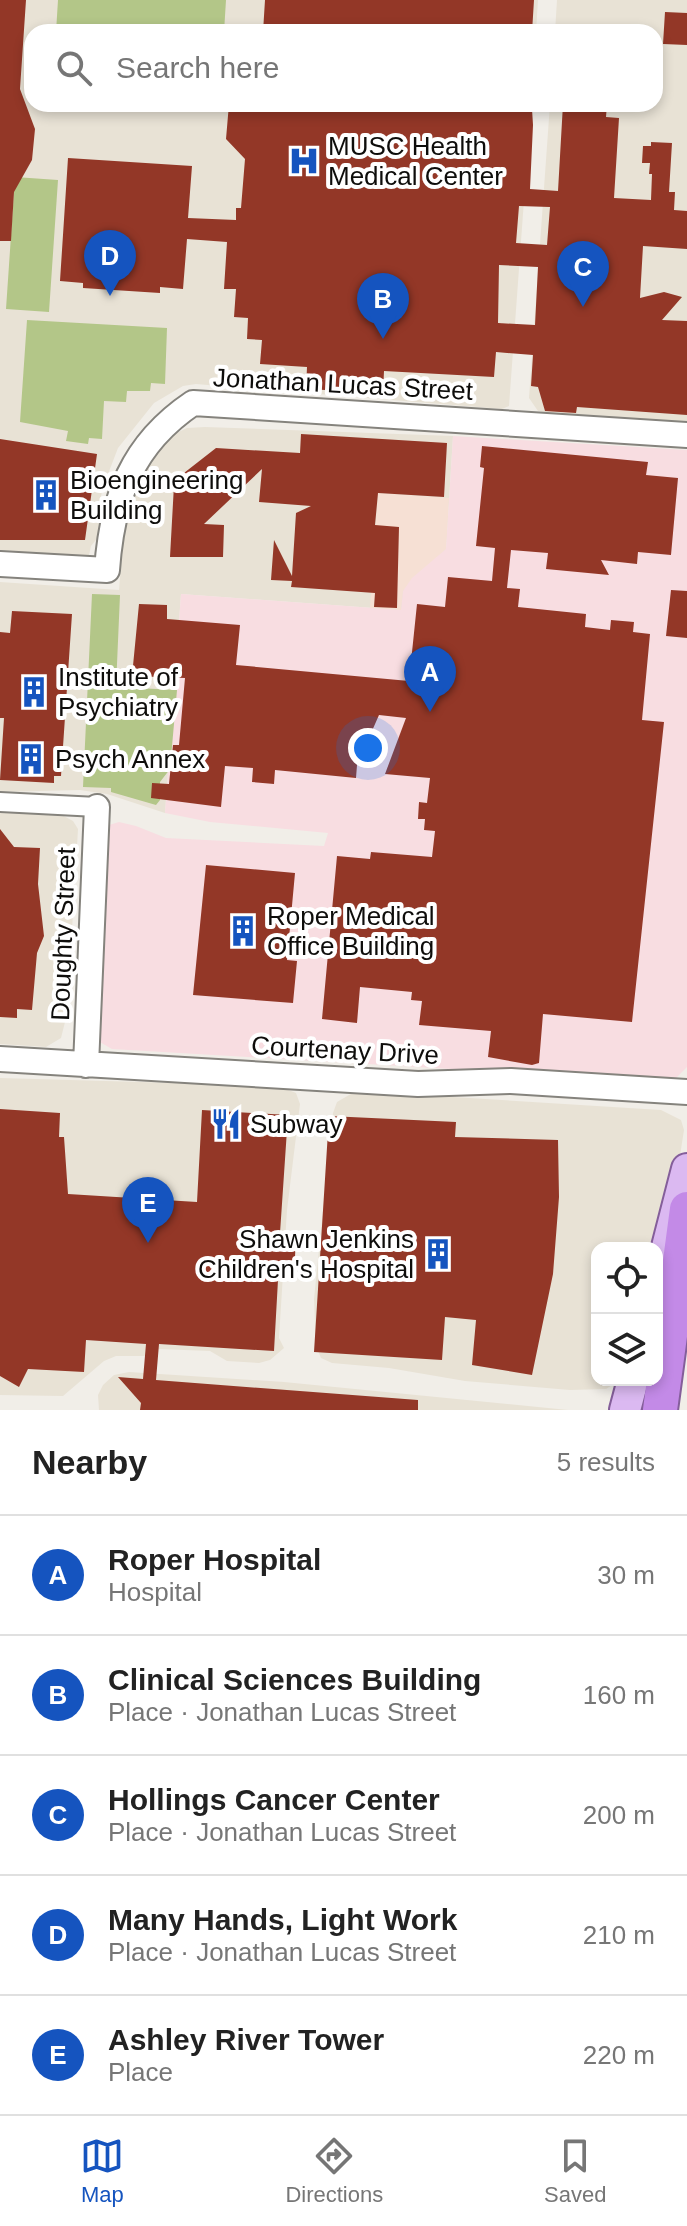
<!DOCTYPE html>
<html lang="en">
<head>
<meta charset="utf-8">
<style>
  body { margin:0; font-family:Arial,sans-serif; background:#f6f6f6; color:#222 }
  .controls { position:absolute; right:24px; bottom:24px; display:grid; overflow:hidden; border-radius:16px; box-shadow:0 4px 12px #0003 }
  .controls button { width:72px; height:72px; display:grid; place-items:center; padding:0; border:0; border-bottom:2px solid #e0e0e0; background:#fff; color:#222; font:40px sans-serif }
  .you { position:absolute; left:368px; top:748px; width:28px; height:28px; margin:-20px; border:6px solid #fff; border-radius:50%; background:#1a73e8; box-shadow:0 0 0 12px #1a73e833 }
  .badge { display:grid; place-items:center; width:52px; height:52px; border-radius:50%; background:#1554bf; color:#fff; font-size:26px; font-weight:700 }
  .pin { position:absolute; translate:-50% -66px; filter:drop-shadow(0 2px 4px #0008) }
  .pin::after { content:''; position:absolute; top:42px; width:28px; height:24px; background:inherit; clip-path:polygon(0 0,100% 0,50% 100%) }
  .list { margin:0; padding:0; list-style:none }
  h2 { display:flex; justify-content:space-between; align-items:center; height:104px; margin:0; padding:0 32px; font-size:34px }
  h2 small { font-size:26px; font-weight:400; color:#767676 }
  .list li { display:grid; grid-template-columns:52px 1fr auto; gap:24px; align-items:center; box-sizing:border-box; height:120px; padding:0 32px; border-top:2px solid #e0e0e0 }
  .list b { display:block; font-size:30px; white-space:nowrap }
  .list p { margin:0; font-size:26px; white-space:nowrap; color:#767676 }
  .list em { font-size:26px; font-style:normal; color:#767676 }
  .icon { flex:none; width:44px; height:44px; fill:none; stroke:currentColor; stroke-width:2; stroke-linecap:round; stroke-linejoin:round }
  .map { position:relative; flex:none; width:687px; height:1410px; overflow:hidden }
  .search { position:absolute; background:#fff; box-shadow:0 4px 12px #0003; left:24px; right:24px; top:24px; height:88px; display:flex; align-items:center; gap:20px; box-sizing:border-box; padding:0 28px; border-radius:24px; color:#767676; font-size:30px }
  .sheet { height:704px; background:#fff }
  nav { display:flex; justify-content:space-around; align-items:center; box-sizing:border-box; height:112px; border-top:2px solid #e0e0e0; background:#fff; font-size:22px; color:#767676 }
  nav a { display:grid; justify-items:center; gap:4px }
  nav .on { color:#1554bf }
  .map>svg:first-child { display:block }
  .built { fill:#e8e2d5 }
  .industrial { fill:#f6e0d4 }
  .medical { fill:#f8dde1 }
  .green { fill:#b3c688 }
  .building { fill:#933727; fill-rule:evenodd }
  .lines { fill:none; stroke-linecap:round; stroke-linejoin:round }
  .minor-casing { stroke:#85837d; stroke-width:22 }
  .tertiary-casing { stroke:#85837d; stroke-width:28 }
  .primary-casing { stroke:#845e9a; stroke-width:34 }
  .motorway-casing { stroke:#845e9a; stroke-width:38 }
  .minor { stroke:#fff; stroke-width:18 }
  .tertiary { stroke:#fff; stroke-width:24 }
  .primary { stroke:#dbb9f1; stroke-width:30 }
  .motorway { stroke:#c38ae7; stroke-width:34 }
  .labels { text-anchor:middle; stroke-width:8; stroke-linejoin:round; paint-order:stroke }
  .poi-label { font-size:26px; fill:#0e0d0b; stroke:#fff; text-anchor:start }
  .street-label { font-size:26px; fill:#0e0d0b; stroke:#fff }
</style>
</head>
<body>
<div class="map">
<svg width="687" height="1410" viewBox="0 0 687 1410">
  <rect width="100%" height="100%" fill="#f1eee8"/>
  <path class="built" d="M0,0H538L536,32H32V104H531L509,406L502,409L196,384L183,386L154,403L118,448L103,487L101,496L106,508L100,535L91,546L88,560L0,555Z
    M557,0H687V422L550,414L538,411L529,398L550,104H655V32H555Z
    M205,427L453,436L446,549L401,610L181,594L165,813L107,794L80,790L0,792V582L119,590L125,516L146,468L166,438L187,428Z
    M0,812L60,814L73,821L78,829L67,1014L61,1038L46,1047L0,1044Z
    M0,1078L278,1086L296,1093L300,1104L287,1210L279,1338L284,1348L270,1360L259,1363L227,1361L210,1351L158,1349L144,1356H116L104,1361L63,1396L0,1395Z
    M356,1091L661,1110L681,1120L684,1130L679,1162L657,1248H597V1380H620L606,1389L570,1390L465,1381L389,1368L332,1363L321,1358L316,1346L314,1299L333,1113L337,1102Z
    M129,1372L284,1382L568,1410H99L98,1395L103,1385L114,1375Z"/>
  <path class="industrial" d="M378,493L449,498L446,549L403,591L401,610L370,608Z"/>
  <path class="medical" d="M453,436L687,450V1067L672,1082L112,1049L98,1041L105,831L109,825L119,822L136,826L166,838L324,846L328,833L210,822L165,813L181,594L401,610L403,591L412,578L446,549Z"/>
  <path class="green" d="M58,0H226L224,32H56Z
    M15,177L58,180L49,312L6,309Z
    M27,320L167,328L165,384L151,383L150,391H127L126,402L104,401L102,439L89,438L88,444L66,441L68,431L20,422Z
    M92,594L120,595L116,687L177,690L170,769L160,782V800L156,805L111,792V788L83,787Z"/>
  <path class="building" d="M0,0H26L20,89L35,129L32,160L14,192L11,241H0Z
    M265,0H534L532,32H263Z
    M665,12L687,13V45L663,44Z
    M229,104H527V108L532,109L533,125L530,189L558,191L563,104H607L606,117L619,118L614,198L651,200L652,174H649L650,163H642L643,146H651V142L672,143L669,192H675L674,210L687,211V249L643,246L640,298L664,292L682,297L662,320L687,321V415L577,407L576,413L545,411L538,387L531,386L533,355L496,352L494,377L384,371L383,393L306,389L307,367L260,364L262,340L247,339L248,318L234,317L236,289H224L227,242L187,239L183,289L160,287V293L83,288V283L60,281L68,158L192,166L188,218L236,220V208H241L245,159L226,139ZM519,206L550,207L547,245L516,243ZM499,265L538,267L535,325L498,323Z
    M301,434L447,443L444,497L378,493L375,525L399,527L397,608L374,607L375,593L291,587L292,581L271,580L274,540L292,576L296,513L311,506L259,502L262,469L204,524L224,525L223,557H170L174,485L184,473L216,448L300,453Z
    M0,439L97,454L85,540H0Z
    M482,446L648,462L646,475L678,478L671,555L638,552L637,564L601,560L609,575L546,569L548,553L511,550L507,588L520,589L518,607L586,614L585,627L610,630L611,620L634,622L633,632L650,634L642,720L664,722L632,1022L543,1014L539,1063L532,1065L488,1057L491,1031L419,1025L422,1001L411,1000L412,992L360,987L357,1023L322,1019L337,856L370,859L371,852L432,857L435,831L424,830L425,819H418L419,802L427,803L430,778L385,774L406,718L379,715L357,765L356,778L275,770L274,784L252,782L253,768L225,766L221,807L151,798L152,783L169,784L173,745H179L185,678L132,676L139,604L167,605V619L240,625L236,665L409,681L417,604L445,607L448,577L492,581L495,548L476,546L484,468L480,467Z
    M671,590L687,591V638L666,636Z
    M12,611L72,614L61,776H54V783L0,780L4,718H0V632L10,633Z
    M0,829L14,847L40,848L38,884L44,936L37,953L32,1010L17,1009V1018L0,1017Z
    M206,865L295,873L287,960L297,961L293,1003L193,995Z
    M0,1109L60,1113L59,1137H64L68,1194L197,1202L202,1110L288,1115L280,1233L296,1234L294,1281L278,1280L274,1351L159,1344L156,1380L418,1400V1410H140L141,1403L118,1377L143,1379L146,1344L86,1340L84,1372L28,1369L19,1387L0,1376Z
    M329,1116L456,1122L455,1137L558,1140L559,1197L553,1274L532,1375L472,1365L476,1320L445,1317L442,1360L314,1352Z"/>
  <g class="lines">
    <defs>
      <path id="minor" d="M0,802L97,807"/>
      <path id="tertiary" d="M0,564L107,570C112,498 132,444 193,403L687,435
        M0,1059L418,1084L511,1081L687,1092
        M86,1065L97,807"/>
      <path id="primary" d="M657,1286L687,1169
        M625,1410L633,1380"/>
      <path id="motorway" d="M660,1410L687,1209"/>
    </defs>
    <use href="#minor" class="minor-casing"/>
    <use href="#tertiary" class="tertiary-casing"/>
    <use href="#primary" class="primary-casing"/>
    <use href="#motorway" class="motorway-casing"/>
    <use href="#minor" class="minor"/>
    <use href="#tertiary" class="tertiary"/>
    <use href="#primary" class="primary"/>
    <use href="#motorway" class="motorway"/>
  </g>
  <defs>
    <symbol id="hospital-bare" viewBox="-9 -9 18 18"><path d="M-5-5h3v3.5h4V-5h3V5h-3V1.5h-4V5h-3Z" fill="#1554bf" stroke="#fff" stroke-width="2.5" paint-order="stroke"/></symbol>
    <symbol id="building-bare" viewBox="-9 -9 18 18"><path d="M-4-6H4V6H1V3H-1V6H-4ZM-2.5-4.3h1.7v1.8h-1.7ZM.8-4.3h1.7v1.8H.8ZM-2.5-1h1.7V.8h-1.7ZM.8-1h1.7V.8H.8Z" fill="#1554bf" stroke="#fff" stroke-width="2.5" paint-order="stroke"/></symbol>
    <symbol id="restaurant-bare" viewBox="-9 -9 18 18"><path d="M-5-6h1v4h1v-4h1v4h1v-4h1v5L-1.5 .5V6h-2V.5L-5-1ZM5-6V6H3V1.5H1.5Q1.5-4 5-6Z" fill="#1554bf" stroke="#fff" stroke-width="2.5" paint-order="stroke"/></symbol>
  </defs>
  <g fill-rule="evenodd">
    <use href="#hospital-bare" x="282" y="139" width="44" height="44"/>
    <use href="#building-bare" x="24" y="473" width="44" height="44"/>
    <use href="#building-bare" x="12" y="670" width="44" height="44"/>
    <use href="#building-bare" x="9" y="737" width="44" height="44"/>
    <use href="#building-bare" x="221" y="909" width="44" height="44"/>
    <use href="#restaurant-bare" x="204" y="1102" width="44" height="44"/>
    <use href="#building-bare" x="416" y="1232" width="44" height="44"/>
  </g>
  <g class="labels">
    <g class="poi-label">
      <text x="328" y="155">MUSC Health<tspan x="328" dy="30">Medical Center</tspan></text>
      <text x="70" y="489">Bioengineering<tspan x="70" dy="30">Building</tspan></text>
      <text x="58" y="686">Institute of<tspan x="58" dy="30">Psychiatry</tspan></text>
      <text x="55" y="768">Psych Annex</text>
      <text x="267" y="925">Roper Medical<tspan x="267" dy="30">Office Building</tspan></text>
      <text x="250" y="1133">Subway</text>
      <text x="414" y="1248" text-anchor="end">Shawn Jenkins<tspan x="414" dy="30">Children's Hospital</tspan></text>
    </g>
    <g class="street-label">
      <text transform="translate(343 384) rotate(3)" y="9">Jonathan Lucas Street</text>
      <text transform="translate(63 934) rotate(-88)" y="9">Doughty Street</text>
      <text transform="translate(345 1050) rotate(3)" y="9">Courtenay Drive</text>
    </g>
  </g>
</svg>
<div class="controls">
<button><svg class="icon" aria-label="locate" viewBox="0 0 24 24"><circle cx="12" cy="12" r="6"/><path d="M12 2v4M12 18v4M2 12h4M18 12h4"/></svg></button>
<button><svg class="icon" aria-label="layers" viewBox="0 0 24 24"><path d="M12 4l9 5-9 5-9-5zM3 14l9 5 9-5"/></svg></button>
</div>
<div class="you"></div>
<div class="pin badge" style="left:430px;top:712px">A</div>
<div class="pin badge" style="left:383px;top:339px">B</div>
<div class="pin badge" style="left:583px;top:307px">C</div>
<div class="pin badge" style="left:110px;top:296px">D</div>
<div class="pin badge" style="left:148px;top:1243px">E</div>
<div class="search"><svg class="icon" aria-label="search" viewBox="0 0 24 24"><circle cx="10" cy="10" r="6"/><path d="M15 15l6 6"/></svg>Search here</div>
</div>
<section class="sheet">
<h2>Nearby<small>5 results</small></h2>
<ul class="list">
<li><span class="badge">A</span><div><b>Roper Hospital</b><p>Hospital</p></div><em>30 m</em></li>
<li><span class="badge">B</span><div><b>Clinical Sciences Building</b><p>Place · Jonathan Lucas Street</p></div><em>160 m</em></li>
<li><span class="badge">C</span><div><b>Hollings Cancer Center</b><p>Place · Jonathan Lucas Street</p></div><em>200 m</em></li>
<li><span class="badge">D</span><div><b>Many Hands, Light Work</b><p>Place · Jonathan Lucas Street</p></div><em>210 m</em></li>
<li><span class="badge">E</span><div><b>Ashley River Tower</b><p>Place</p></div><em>220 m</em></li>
</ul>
</section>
<nav>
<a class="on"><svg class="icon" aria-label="map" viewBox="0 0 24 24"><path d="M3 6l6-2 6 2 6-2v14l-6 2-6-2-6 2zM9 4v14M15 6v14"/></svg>Map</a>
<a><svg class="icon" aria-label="directions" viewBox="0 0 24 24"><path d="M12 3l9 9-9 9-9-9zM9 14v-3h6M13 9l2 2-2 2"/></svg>Directions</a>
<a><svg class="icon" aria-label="saved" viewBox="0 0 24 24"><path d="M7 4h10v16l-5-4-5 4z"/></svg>Saved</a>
</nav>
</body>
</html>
